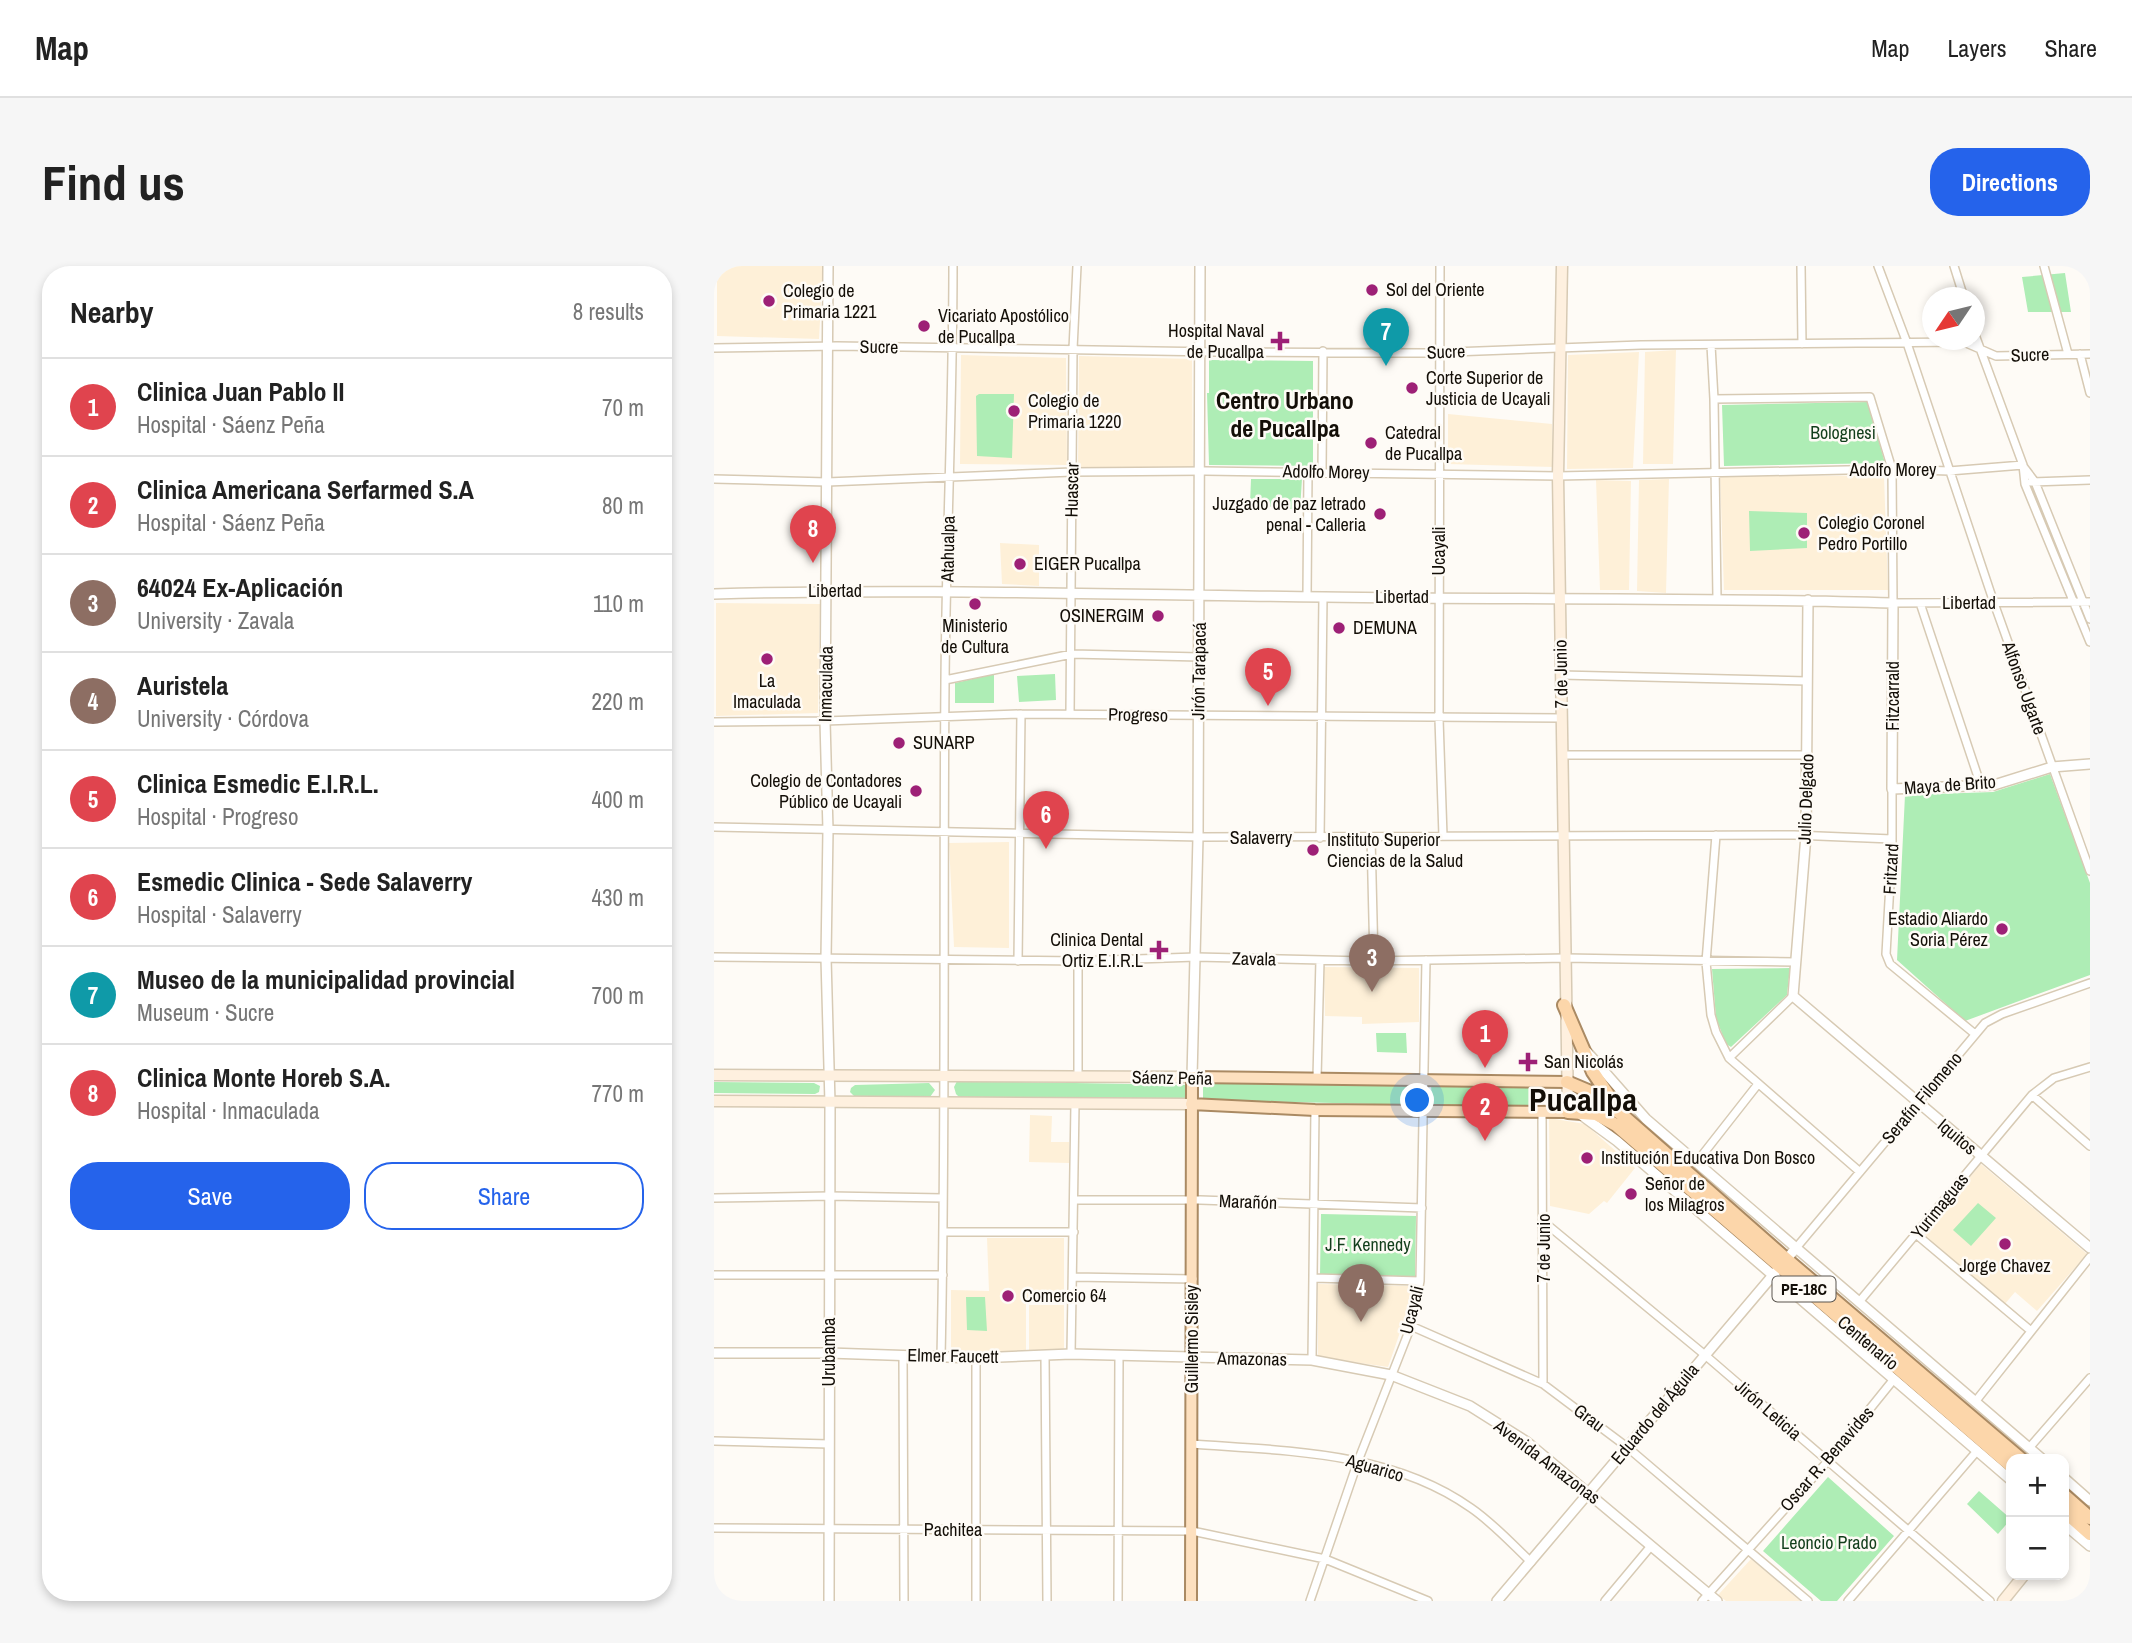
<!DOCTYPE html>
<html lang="en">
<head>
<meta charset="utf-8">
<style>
  body { margin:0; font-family:"Archivo Narrow",sans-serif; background:#f6f6f6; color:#222 }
  .controls { position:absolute; right:21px; bottom:21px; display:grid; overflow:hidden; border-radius:14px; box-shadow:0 4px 10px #0003 }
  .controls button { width:63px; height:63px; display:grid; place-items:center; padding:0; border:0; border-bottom:2px solid #e0e0e0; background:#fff; color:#222; font:35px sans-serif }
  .compass { position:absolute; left:1208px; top:21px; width:63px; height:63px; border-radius:50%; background:#fff; box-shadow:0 4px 10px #0003; rotate:235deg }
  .you { position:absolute; left:704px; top:835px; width:24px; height:24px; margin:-18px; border:5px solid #fff; border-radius:50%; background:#1a73e8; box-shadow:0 0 0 10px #1a73e833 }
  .badge { display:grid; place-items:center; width:46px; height:46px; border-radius:50%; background:#2563eb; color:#fff; font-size:23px; font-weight:700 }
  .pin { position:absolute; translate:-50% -58px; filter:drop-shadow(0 2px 4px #0008) }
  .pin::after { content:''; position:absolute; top:37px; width:24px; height:21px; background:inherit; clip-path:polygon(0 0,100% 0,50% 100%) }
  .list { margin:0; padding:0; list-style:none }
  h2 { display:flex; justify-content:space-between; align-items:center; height:91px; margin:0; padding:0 28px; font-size:30px }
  h2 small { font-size:23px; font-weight:400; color:#767676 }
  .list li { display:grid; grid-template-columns:46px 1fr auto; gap:21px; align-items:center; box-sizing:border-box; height:98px; padding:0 28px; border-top:2px solid #e0e0e0 }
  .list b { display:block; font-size:26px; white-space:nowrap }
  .list p { margin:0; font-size:23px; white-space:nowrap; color:#767676 }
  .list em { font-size:23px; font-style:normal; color:#767676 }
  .actions { display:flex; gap:14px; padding:21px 28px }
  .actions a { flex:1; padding:16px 0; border:2px solid #2563eb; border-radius:28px; text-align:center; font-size:24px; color:#2563eb }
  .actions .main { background:#2563eb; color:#fff }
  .map { position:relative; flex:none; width:1376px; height:1335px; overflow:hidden; border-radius:28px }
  header { display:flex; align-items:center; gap:42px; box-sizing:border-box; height:98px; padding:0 35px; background:#fff; border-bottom:2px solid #e0e0e0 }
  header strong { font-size:33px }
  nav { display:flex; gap:38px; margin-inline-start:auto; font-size:24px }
  .intro { display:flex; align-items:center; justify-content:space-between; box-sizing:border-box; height:168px; padding:0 42px }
  h1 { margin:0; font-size:49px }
  .button { padding:18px 32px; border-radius:28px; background:#2563eb; color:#fff; font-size:24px; font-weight:700 }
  main { display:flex; gap:42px; padding:0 42px }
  aside { flex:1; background:#fff; border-radius:28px; box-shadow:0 4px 10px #0003 }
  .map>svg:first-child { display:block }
  .built { fill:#fef0d8 }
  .green { fill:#aeedb5 }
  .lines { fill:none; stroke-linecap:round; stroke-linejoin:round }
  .minor-casing { stroke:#d7cab4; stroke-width:10 }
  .tertiary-casing { stroke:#d7cab4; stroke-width:12 }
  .secondary-casing { stroke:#d7cab4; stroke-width:13 }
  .primary-casing { stroke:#aa8a63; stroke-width:14 }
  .trunk-casing { stroke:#aa8a63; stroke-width:16 }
  .minor { stroke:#fff; stroke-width:7 }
  .tertiary { stroke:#fff; stroke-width:9 }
  .secondary { stroke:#fef0df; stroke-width:10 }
  .primary { stroke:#fde0bf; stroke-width:10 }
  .trunk { stroke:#fcd6aa; stroke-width:12 }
  .poi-dot { fill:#9d2076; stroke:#fefbf6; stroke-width:2.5 }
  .labels { text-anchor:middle; stroke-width:5; stroke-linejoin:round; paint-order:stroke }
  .shield { fill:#fefbf6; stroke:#5a554f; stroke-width:2 }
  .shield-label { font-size:16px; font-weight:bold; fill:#130e07 }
  .poi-label { font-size:18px; fill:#130e07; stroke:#fefbf6; text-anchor:start }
  .street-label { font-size:18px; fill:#130e07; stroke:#fefbf6 }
  .park-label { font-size:18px; fill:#123e1b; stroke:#fefbf6 }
  .district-label { font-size:24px; font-weight:bold; fill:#130e07; stroke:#fefbf6 }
  .town-label { font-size:32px; font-weight:bold; fill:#130e07; stroke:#fefbf6 }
</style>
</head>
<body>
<header>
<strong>Map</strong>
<nav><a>Map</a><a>Layers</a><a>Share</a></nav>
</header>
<div class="intro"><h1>Find us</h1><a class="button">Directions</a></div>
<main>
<aside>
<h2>Nearby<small>8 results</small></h2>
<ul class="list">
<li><span class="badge" style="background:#e0444e">1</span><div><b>Clinica Juan Pablo II</b><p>Hospital · Sáenz Peña</p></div><em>70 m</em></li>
<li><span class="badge" style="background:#e0444e">2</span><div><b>Clinica Americana Serfarmed S.A</b><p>Hospital · Sáenz Peña</p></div><em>80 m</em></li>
<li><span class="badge" style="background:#8d6e63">3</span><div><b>64024 Ex-Aplicación</b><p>University · Zavala</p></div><em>110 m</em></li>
<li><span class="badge" style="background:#8d6e63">4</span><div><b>Auristela</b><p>University · Córdova</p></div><em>220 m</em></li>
<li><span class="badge" style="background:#e0444e">5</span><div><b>Clinica Esmedic E.I.R.L.</b><p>Hospital · Progreso</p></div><em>400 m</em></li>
<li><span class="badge" style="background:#e0444e">6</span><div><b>Esmedic Clinica - Sede Salaverry</b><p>Hospital · Salaverry</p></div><em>430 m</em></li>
<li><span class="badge" style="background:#0f9aa8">7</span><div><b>Museo de la municipalidad provincial</b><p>Museum · Sucre</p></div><em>700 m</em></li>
<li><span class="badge" style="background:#e0444e">8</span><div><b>Clinica Monte Horeb S.A.</b><p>Hospital · Inmaculada</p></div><em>770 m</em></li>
</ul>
<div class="actions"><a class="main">Save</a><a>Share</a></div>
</aside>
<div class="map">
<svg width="1376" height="1335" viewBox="0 0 1376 1335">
  <rect width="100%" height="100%" fill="#fefbf6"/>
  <path class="built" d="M3,0H109L105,73L3,70Z
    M962,84L959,198H929L931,86Z
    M925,86L919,202L853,203L854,89Z
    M247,89L352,92L353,199L246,198Z
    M365,90L478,93L479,202L364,201Z
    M734,148L838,158L840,201L734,198Z
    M1006,209L1170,210L1174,324H1010Z
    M955,213L952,327L923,325L925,214Z
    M882,214L917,215L915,324H886Z
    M286,277L325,279V320L288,318Z
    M2,337L106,338L104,447L2,450Z
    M295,576V682L240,681L235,577Z
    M610,701L705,702V756L648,758V751L611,750Z
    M316,849L338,850L337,876H355V897L315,896Z
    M835,852L871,858L921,902L893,937L890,935L875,948L836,940Z
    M1267,898L1373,988L1323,1045L1301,1026L1290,1039L1208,968Z
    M273,972H350V1034H312V1086L237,1085V1024L275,1025Z
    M604,1018L702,1020L674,1101L604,1091Z
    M315,1039H350V1086H315Z
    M1037,1293L1086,1335H1012L1004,1329Z"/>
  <path class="green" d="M1351,7L1357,46H1314L1308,11Z
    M495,94L599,95V200L495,199L493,127H495Z
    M265,128H300L298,192L263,190L262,130Z
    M1154,136L1171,197L1010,200L1008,139Z
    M537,213H588L586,244L536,238Z
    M1035,245L1093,247V282L1036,285Z
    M280,408V437H241V417Z
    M341,408L342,434L305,436L303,410Z
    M1336,508L1376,617V709L1251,755L1183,694L1191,529L1279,526Z
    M1076,702L1073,729L1017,781L1012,778L1002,752L998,703Z
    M662,767H692L693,787L663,786Z
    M243,815L477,819V833L246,832L242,828L240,821Z
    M0,816L100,817L106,820L105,826L101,828L0,827Z
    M215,817L221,824L216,831L140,830L136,826L137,822L141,819Z
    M489,818H707L703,839L489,834Z
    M717,818L820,820L822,841L718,839Z
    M1264,937L1282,952L1257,980L1239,964Z
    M607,948L702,950L701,1011L606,1009Z
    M252,1031H271L273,1065L253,1064Z
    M1114,1211L1180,1270L1123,1335H1107L1049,1285Z
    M1265,1225L1297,1253L1284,1268L1253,1238Z"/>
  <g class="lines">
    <defs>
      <path id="minor" d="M726,0L725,453L729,570
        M1087,0L1088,78
        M1164,0L1193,77L1280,337L1376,605
        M1240,0L1250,32
        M1330,0L1354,88
        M1260,66L1309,199L1311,218L1376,376
        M997,79L1000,133L1003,332
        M0,82L123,80L502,86L712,87L927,79L1250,76L1282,90L1376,88
        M1366,88L1376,127
        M1000,133L1156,131L1178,203L1179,337L1376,336
        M1309,200L1321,216L1376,353
        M608,205L609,85
        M0,213L113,216L358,206L491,205L844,210L1178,203L1235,205L1309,199
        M1317,216L1376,214
        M593,331L594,206
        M1206,337L1267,520
        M847,409L1093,415
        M231,414L358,388L486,391
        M356,448L359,83L363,0
        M0,456L111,455L307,448L848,452
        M848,489H1094
        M1178,523V582L1172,688L1176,698L1261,768
        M0,561L487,571L1080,569L1178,573
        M1002,569L992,696L997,749L1002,766L1015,792L1146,906
        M657,571L660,695
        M606,572L609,331
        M0,691L364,695L482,691L651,695L852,692L1081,696
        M304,695L307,448
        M364,695V811
        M1015,792L1079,730
        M603,812L606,694
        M1318,829L1376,880
        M828,846L829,1118
        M982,897L1044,818
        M0,932L116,930L229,932
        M360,934H486L708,942
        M830,956L991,1089L1276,1335
        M230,966H360
        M1203,969L1317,1065
        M1082,982L1271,757L1288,748L1376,717
        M0,1009H229
        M359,1011L479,1013
        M600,1012L706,1015
        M1145,1036L1318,829L1340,812L1376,801
        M697,1060L829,1118L913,1181L1094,1335
        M357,1088L361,838
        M189,1090L190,1335
        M331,1090L333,1335
        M227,1091C232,867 229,642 231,417C232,278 239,139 239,0
        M598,1094L601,844
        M1261,1136L1376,991
        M0,1175L115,1178
        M478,1178C572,1185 677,1185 757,1242C779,1257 798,1278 817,1296
        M1315,1182L1376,1112
        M0,1262L478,1265L611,1293L714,1335
        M262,1335V1092
        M404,1335L405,1091
        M596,1335L644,1195L697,1060L706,1015L712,694
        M891,1335L937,1280
        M988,1335L1113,1196L1180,1113
        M1134,1335L1263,1185"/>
      <path id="tertiary" d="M114,0L111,455L114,564L112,692L116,837L115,1335
        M0,328C203,322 407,329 610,331C800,334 989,331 1179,337L1178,523L1280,519L1338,501L1376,498
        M1094,334L1092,569L1079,730L1376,982
        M873,786L932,853L1328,1193
        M478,811L484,571L486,0
        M866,848L903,875L1297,1214
        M0,1087H115L262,1092L357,1088L598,1094L677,1109L756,1140L813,1176L1003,1335
        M1350,1212L1376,1235
        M1350,1258L1376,1280
        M783,1335L1082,982"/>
      <path id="secondary" d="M848,0L844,210L854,846
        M0,809L478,811
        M0,835L477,838
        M1289,1335L1310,1309"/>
      <path id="primary" d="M477,838L601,844L854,846
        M477,1335L478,811L853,816"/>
      <path id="trunk" d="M850,739L879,806L901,839
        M853,816L879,827L907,848L1072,993L1307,1193
        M854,846L882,848L902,859L1297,1200
        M1350,1229L1376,1252
        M1350,1245L1376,1268"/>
    </defs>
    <use href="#minor" class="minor-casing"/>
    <use href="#tertiary" class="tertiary-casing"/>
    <use href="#secondary" class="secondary-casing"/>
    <use href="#primary" class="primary-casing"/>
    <use href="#trunk" class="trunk-casing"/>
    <use href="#minor" class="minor"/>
    <use href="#tertiary" class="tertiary"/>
    <use href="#secondary" class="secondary"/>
    <use href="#primary" class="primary"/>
    <use href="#trunk" class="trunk"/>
  </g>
  <g class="poi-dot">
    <circle cx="658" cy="24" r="7"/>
    <circle cx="55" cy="35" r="7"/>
    <circle cx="210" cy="60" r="7"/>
    <path d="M562.5 64.5h7v7h7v7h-7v7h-7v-7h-7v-7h7z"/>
    <circle cx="698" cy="122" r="7"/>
    <circle cx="300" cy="145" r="7"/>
    <circle cx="657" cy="177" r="7"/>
    <circle cx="666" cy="248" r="7"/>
    <circle cx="1090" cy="267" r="7"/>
    <circle cx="306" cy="298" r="7"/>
    <circle cx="261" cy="338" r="7"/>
    <circle cx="444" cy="350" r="7"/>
    <circle cx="625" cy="362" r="7"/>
    <circle cx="53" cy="393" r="7"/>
    <circle cx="185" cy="477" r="7"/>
    <circle cx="202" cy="525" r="7"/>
    <circle cx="599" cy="584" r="7"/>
    <circle cx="1288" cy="663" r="7"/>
    <path d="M441.5 673.5h7v7h7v7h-7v7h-7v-7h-7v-7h7z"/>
    <path d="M810.5 785.5h7v7h7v7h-7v7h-7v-7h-7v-7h7z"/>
    <circle cx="873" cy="892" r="7"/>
    <circle cx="917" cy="928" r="7"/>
    <circle cx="1291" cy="978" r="7"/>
    <circle cx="294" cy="1030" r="7"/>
  </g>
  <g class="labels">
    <rect class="shield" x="1058.5" y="1010.5" width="63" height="25" rx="5"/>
    <g class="shield-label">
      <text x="1090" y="1029">PE-18C</text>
    </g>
    <g class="poi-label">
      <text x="672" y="30">Sol del Oriente</text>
      <text x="69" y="31">Colegio de<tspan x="69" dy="21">Primaria 1221</tspan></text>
      <text x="224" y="56">Vicariato Apostólico<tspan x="224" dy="21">de Pucallpa</tspan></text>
      <text x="550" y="71" text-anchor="end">Hospital Naval<tspan x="550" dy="21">de Pucallpa</tspan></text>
      <text x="712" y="118">Corte Superior de<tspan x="712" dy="21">Justicia de Ucayali</tspan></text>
      <text x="314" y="141">Colegio de<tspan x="314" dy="21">Primaria 1220</tspan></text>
      <text x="671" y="173">Catedral<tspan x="671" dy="21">de Pucallpa</tspan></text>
      <text x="652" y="244" text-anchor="end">Juzgado de paz letrado<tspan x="652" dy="21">penal - Calleria</tspan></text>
      <text x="1104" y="263">Colegio Coronel<tspan x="1104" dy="21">Pedro Portillo</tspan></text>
      <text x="320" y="304">EIGER Pucallpa</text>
      <text x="430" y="356" text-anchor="end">OSINERGIM</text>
      <text x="261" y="366" text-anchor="middle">Ministerio<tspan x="261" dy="21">de Cultura</tspan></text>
      <text x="639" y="368">DEMUNA</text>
      <text x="53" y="421" text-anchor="middle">La<tspan x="53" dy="21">Imaculada</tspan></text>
      <text x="199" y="483">SUNARP</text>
      <text x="188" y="521" text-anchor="end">Colegio de Contadores<tspan x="188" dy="21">Público de Ucayali</tspan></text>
      <text x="613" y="580">Instituto Superior<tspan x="613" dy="21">Ciencias de la Salud</tspan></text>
      <text x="1274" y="659" text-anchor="end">Estadio Aliardo<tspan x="1274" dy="21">Soria Pérez</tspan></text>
      <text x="429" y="680" text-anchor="end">Clinica Dental<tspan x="429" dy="21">Ortiz E.I.R.L</tspan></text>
      <text x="830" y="802">San Nicolás</text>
      <text x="887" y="898">Institución Educativa Don Bosco</text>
      <text x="931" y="924">Señor de<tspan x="931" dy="21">los Milagros</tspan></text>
      <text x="1291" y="1006" text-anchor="middle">Jorge Chavez</text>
      <text x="308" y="1036">Comercio 64</text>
    </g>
    <g class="street-label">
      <text transform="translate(165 81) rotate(1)" y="6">Sucre</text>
      <text transform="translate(732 86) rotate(-2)" y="6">Sucre</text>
      <text transform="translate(1316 89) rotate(-2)" y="6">Sucre</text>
      <text x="1179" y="210">Adolfo Morey</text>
      <text transform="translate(612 206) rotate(1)" y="6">Adolfo Morey</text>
      <text transform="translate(358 224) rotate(-89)" y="6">Huascar</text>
      <text transform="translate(234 283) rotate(-89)" y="6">Atahualpa</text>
      <text transform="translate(725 285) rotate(-90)" y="6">Ucayali</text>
      <text x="121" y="331">Libertad</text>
      <text x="688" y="337">Libertad</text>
      <text x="1255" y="343">Libertad</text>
      <text transform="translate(485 405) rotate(-89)" y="6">Jirón Tarapacá</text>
      <text transform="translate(847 408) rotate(-91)" y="6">7 de Junio</text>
      <text transform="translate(112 418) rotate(-89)" y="6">Inmaculada</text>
      <text transform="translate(1310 422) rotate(70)" y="6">Alfonso Ugarte</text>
      <text transform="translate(1179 430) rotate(-90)" y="6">Fitzcarrald</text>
      <text transform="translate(424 449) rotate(1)" y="6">Progreso</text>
      <text transform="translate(1236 519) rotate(-4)" y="6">Maya de Brito</text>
      <text transform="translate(1092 533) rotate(-88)" y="6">Julio Delgado</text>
      <text x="547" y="578">Salaverry</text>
      <text transform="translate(1177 603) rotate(-87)" y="6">Fritzard</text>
      <text transform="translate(540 693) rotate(1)" y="6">Zavala</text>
      <text transform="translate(458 812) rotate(1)" y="6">Sáenz Peña</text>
      <text transform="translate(1208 832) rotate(-50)" y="6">Serafín Filomeno</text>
      <text transform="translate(1243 871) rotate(40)" y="6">Iquitos</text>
      <text transform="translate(534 936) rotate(2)" y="6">Marañón</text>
      <text transform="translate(1226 940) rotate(-51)" y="6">Yurimaguas</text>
      <text transform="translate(830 982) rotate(-90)" y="6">7 de Junio</text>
      <text transform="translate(698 1044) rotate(-76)" y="6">Ucayali</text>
      <text transform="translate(478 1073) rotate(-90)" y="6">Guillermo Sisley</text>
      <text transform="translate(1154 1077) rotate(40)" y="6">Centenario</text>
      <text transform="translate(115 1086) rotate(-90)" y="6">Urubamba</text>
      <text transform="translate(239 1090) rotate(1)" y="6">Elmer Faucett</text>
      <text transform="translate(538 1093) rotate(1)" y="6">Amazonas</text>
      <text transform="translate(1054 1144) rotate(41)" y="6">Jirón Leticia</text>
      <text transform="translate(941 1148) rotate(-50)" y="6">Eduardo del Águila</text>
      <text transform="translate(875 1152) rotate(37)" y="6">Grau</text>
      <text transform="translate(1113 1193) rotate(-49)" y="6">Oscar R. Benavides</text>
      <text transform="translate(833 1196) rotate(37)" y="6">Avenida Amazonas</text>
      <text transform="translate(661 1202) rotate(16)" y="6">Aguarico</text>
      <text x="239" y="1270">Pachitea</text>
    </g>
    <g class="park-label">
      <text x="1129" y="173">Bolognesi</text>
      <text x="654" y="985">J.F. Kennedy</text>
      <text x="1115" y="1283">Leoncio Prado</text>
    </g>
    <g class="district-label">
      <text x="571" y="143">Centro Urbano<tspan x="571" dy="28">de Pucallpa</tspan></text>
    </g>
    <g class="town-label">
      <text x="869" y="845">Pucallpa</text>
    </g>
  </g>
</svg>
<div class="controls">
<button>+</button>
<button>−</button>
</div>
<svg class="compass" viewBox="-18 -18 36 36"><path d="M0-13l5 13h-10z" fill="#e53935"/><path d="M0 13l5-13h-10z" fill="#767676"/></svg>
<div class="you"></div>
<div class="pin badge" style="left:771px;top:802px;background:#e0444e">1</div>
<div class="pin badge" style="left:771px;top:875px;background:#e0444e">2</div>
<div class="pin badge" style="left:658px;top:726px;background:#8d6e63">3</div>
<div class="pin badge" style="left:647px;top:1056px;background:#8d6e63">4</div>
<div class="pin badge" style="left:554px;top:440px;background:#e0444e">5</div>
<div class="pin badge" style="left:332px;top:583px;background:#e0444e">6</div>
<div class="pin badge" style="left:672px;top:100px;background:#0f9aa8">7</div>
<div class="pin badge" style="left:99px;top:297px;background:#e0444e">8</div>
</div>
</main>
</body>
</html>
